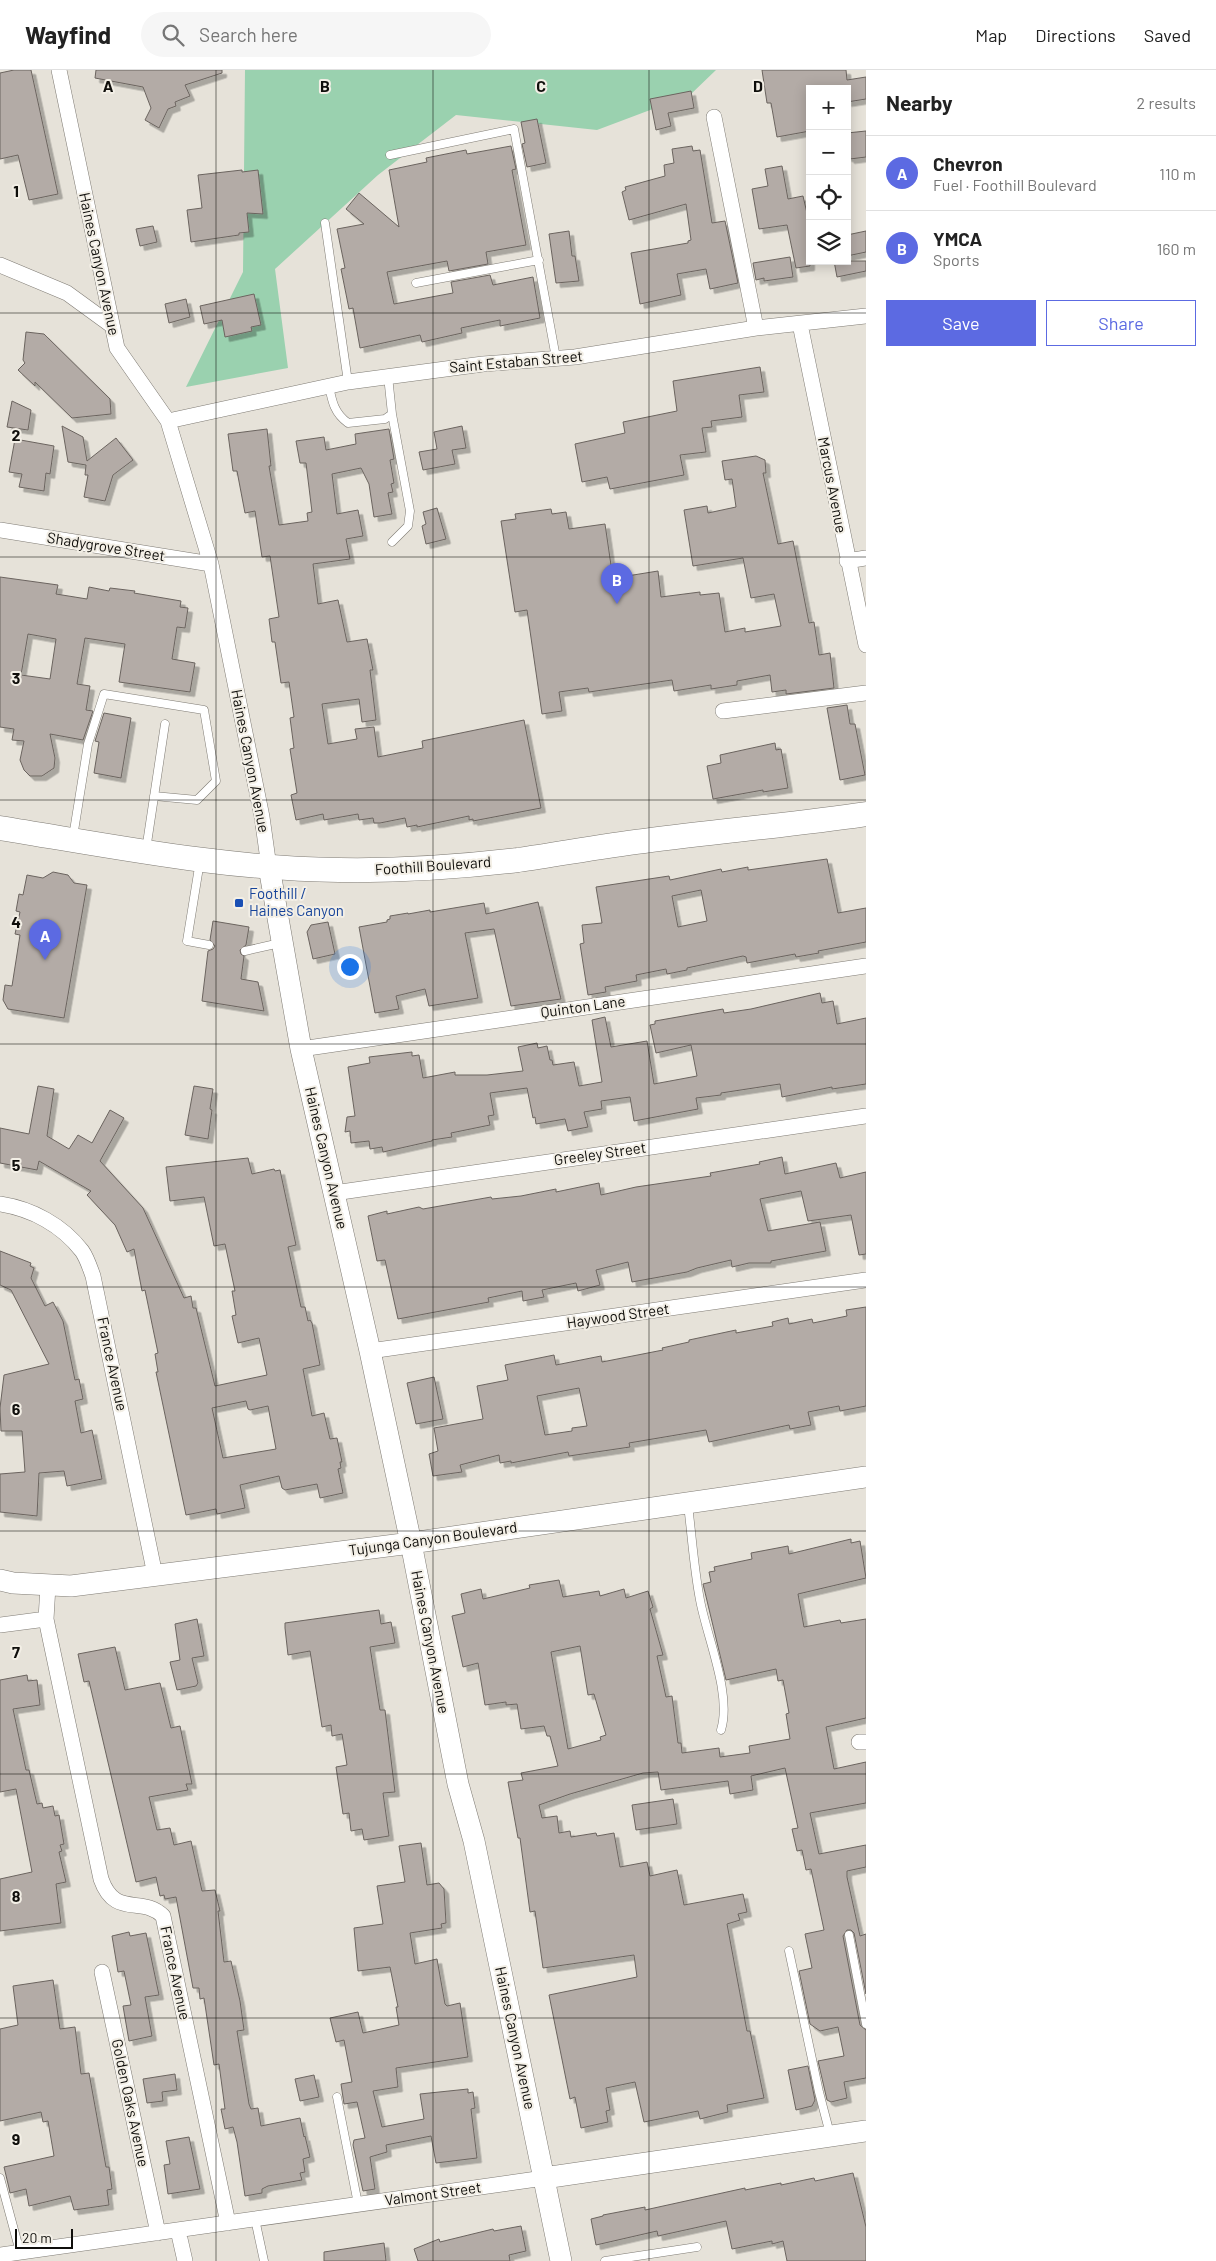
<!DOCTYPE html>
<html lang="en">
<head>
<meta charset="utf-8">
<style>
  body { margin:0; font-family:Barlow,sans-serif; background:#f6f6f6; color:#222 }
  .controls { position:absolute; right:15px; top:15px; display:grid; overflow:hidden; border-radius:0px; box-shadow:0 2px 12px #0003 }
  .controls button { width:45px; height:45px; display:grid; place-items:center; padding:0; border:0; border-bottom:1px solid #e0e0e0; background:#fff; color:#222; font:25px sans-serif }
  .scale { position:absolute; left:15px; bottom:12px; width:58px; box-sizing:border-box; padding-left:5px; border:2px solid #0f0e0b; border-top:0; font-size:14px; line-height:18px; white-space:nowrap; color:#0f0e0b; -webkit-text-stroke:4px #f3efe6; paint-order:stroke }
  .you { position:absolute; left:349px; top:896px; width:18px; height:18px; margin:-12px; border:4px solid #fff; border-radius:50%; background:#1a73e8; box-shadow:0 0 0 8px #1a73e833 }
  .badge { display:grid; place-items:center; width:32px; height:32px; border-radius:50%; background:#5c6ae2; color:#fff; font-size:16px; font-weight:700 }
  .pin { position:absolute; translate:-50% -41px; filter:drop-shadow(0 1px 2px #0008) }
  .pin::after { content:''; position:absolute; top:26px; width:18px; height:15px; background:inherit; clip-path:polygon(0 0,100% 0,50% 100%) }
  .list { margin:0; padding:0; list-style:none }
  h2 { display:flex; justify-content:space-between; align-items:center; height:65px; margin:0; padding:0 20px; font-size:21px }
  h2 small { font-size:16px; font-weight:400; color:#767676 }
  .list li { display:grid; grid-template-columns:32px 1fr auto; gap:15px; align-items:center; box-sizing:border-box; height:75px; padding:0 20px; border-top:1px solid #e0e0e0 }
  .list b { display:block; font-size:19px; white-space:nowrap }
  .list p { margin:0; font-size:16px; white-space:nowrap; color:#767676 }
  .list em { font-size:16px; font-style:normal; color:#767676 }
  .actions { display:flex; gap:10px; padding:15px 20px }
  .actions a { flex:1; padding:11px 0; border:1px solid #5c6ae2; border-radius:0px; text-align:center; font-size:18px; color:#5c6ae2 }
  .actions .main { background:#5c6ae2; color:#fff }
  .icon { flex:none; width:28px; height:28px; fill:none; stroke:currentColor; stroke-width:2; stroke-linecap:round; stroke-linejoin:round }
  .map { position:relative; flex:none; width:866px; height:2191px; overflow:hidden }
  header { display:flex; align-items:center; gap:30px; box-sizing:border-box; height:70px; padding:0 25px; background:#fff; border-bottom:1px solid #e0e0e0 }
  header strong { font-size:24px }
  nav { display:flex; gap:28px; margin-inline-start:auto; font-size:18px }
  .search { width:350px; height:45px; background:#f6f6f6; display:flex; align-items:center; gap:12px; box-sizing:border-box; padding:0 18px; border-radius:28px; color:#767676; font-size:19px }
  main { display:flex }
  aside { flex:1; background:#fff }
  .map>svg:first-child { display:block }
  .green { fill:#9ad1af }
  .building { fill:#b3aba6; stroke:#6b645f; fill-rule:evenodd; filter:url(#shadow) }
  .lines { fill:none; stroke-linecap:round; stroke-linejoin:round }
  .lane-casing { stroke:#7f7b74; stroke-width:9 }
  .street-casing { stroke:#7f7b74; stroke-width:16 }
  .secondary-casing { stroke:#7f7b74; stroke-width:22 }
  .primary-casing { stroke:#7f7b74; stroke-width:25 }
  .lane { stroke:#fff; stroke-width:8 }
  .street { stroke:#fff; stroke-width:15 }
  .secondary { stroke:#fff; stroke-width:21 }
  .primary { stroke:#fff; stroke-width:24 }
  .grid { fill:none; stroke:#0f0e0b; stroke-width:1; stroke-opacity:0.55 }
  .transit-dot { fill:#1a4fb4; stroke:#f3efe6; stroke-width:2 }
  .labels { text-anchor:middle; stroke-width:4; stroke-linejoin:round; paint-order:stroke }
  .street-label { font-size:15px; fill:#0f0e0b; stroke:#f3efe6 }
  .transit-label { font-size:15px; fill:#164399; stroke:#f3efe6; text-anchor:start }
  .grid-label { font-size:16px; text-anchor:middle; font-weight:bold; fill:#0f0e0b; stroke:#f3efe6; stroke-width:4; stroke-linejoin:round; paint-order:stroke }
</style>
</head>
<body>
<header>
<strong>Wayfind</strong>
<div class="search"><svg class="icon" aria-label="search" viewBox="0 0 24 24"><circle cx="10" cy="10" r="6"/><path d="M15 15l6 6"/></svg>Search here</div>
<nav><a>Map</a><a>Directions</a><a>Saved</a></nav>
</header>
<main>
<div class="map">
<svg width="866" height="2191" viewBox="0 0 866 2191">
  <defs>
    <filter id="shadow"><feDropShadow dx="4.5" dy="4.5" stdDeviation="0" flood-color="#0004"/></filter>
  </defs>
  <rect width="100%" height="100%" fill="#e6e2d9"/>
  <path class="green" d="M245,0H716L690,25L597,60L456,45L378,105L275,199L288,298L186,317L243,202Z"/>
  <path class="building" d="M14,0H31L58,124L29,130L18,85L0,89V3Z
    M96,0H222V3L185,15L190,26L175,32L176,36L168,39L159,58L145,50L151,38L143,17L95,8Z
    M762,0H846L847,10L866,7V29L847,32V19H810V61L777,67L771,33H767Z
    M691,21L694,38L668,43L671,56L656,60L650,29Z
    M537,49L546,93L527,97L522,74L525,73L521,52Z
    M866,61V87L850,89L849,87H847V63Z
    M511,76L516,99L512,100L526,175L486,182L488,194L449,201L447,191L387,202L394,234L453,223L451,212L490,205L493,215L533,207L540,248L500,256V250L461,258L462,263L422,272L420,265L360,278L353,238L349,239L341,199L345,198L337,159L364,154L346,139L359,123L399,157L389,100L427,92L426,88L466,80L467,84Z
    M692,76L693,81L700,80L712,153L725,151L738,213L710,219L706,199L677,204L681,225L640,234L631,183L688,173V171L691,170L686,134L629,150L622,122L626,120L625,117L665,106L664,95L674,93L672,79Z
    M782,96L788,129L803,126L810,156V196L796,198L787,155L759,159L752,119L768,116L765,99Z
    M242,100V102L258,100L263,144L247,143L249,162L239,163V165L191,172L187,140L202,138L198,105Z
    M153,156L157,172L140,176L136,159Z
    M569,161L572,186H575L579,211L556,213L549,164Z
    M866,161V182L847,186V165Z
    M790,187L793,207L764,211V208L756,210L753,193Z
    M834,191H866V201L837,207Z
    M254,224L261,255L251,257L252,261L225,267L222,250L204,254L200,236Z
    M186,229L190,247L169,253L165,234Z
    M26,262L44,264L110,329L111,344L72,348L35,312V316L18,300L25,293L23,290Z
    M760,297L764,322L739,325L742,347L711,351L712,357L702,358L706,382L680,385L684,405L610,419L607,407L582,412L575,374L625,363L623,352L677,341L673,311Z
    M12,331L31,340L28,360L7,357Z
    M62,356L83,367L87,391L116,368L133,390L113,405L105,431L84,427L88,405H85L86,395L68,392Z
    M462,356L466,378L452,380L455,394L423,400L419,382L437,379L434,362Z
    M267,359L271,396H269L279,455L308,451L307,443L312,442L306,393H300L296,371L324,367L326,380L356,374L355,364L389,359L394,389L390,390L394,413L391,414L393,422L388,423L392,444L374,447L369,414L361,398L332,404L337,444L358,440L363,466L346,469L350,489L313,494L318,534L338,530L347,572L367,569L373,600H370L376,650L362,652L359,629L322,634L328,674L357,669L355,659L374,657L378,687L423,678L422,671L524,650L541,738L473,751V749L469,750V746L417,757V755L407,757L405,748L380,753H374L373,748L359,750L358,744L324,750L323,744L296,750L291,725L297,723L290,679L294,678L290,648L294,647L289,612L281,613L275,572H272L269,549L279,547L270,486L262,487L255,441L245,443L237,401H233L228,364Z
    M15,369L54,376L50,404L46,403L44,421L19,417L22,404L9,402Z
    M756,386L765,390L766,403H763L778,474L793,471L809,553L814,552L819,585L830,583L834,618L786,624V620L772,622L770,605L737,611V615L711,619V615L674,621L672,610L589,622L588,618L559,622L562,641L542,644L527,540L515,542L501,451L516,449L515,444L551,439L552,444L566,442L569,459L605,454L612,502L627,506L658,501L661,527L700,522V525L719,523L725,562L745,558V562L781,556L774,524L751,528L743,488L693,496L684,440L707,436L708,443L736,437L732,409L725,410L722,391Z
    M437,438L446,469L426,474L422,456L426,454L423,442Z
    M0,507L58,515L56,524L87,529L89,517L109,521L110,518L135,521L134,523L181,531L180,537L188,538L185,558L177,557L172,589L195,593L190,622L119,612L125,574L85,568L77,614L90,616L86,640L93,641L83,670L50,664L55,688L54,698L42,706H30L24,700L20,690L24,671L12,670L14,659L0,657ZM28,564L56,569L50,609L21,605Z
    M847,635L850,654H855L865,705L840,710L827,638Z
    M104,643L131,648L121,708L94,703L99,672L95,671Z
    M775,673L776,680L781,679L788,718L763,722V720L713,729L707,696L721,693L720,685Z
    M827,789L838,843L866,838V872L818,881L819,883L796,887L795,884L747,893L746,887L743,886L687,898V900L667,904L666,899L636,905L637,911L605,917L606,922L588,925L580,874L584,873L582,855L602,853L596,817L669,806L670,810L721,799L722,802L748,797V800ZM701,820L707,851L678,857L672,826Z
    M53,802L68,805L74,813L87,815L64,948L8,939L3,930L5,915L12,916L20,865L15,864L20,842L16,841L19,824L23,825L27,805L43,808Z
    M538,832L561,929L511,936L494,859L465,863L478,928L429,936L425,919L396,926L399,939L375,943L359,857L387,852V850L390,849V846L408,843V844L430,840V842L484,833L486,844Z
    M213,851L249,857L246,875L240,880L241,884L244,886L241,909L258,912L264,941L202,931L208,881L213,879L215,876L210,870Z
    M328,852L335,884L313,889L307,862L311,855Z
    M820,923L822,933L833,931L837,954L866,948V1014L832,1019V1017L782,1027L780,1014L721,1023V1025L696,1028L698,1039L634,1051L630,1027L601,1031L602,1039L584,1042L588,1057L568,1061L565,1049L536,1054L535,1047L533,1048L527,1018L490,1023L494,1045L488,1046L490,1055L451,1063L452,1067L432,1070V1071L383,1082L382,1077L370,1079L369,1071L351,1073L350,1061L345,1062L347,1047L355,1046L348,997L370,993L369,987L412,982V986L419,985L423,1008L455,1002V1005H487L523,1001L518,977L537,973L538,978L547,976L550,990H552L553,995L574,992L579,1016L602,1012L592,950L605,947L611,977L647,971L654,1014L697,1006L691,975L656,983L650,955L655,954V951L723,939L724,943L751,939Z
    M38,1016L54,1019L47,1066L69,1079L78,1065L92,1073L110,1040L124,1048L100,1091L143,1138L184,1228L191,1226L193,1238H196L215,1316L267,1305L259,1268L238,1273L232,1246L236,1245L232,1221H235L225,1174L214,1176L204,1127L170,1131L166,1097L248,1088L252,1104L274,1099L275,1101L280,1100L296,1175L288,1177L301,1237H305L308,1251L310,1250L312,1253L320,1295L303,1299L312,1346L324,1343L330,1369L337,1368L342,1392H340L341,1398L338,1399L343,1423L320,1428L317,1414L285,1420L282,1418L279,1406L240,1415L245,1438L217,1444L216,1439L186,1445L156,1302H158L155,1284L158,1283L145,1220L142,1221L134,1179L127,1182L115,1155L87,1125L91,1121L39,1091L37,1100L0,1093V1058L29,1064ZM246,1331L248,1339L250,1340L268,1336L276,1379L223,1388L212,1338Z
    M194,1016L213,1019L210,1039L212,1040L208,1069L185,1065Z
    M782,1087L785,1104L836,1093L840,1108L866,1102V1184L859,1185L851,1145L808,1151L801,1121L760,1129L768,1161L820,1152L826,1181L771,1191V1193H749L732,1197L731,1190L697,1198L687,1202L632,1212L628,1192L596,1200L600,1215L578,1221L576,1213L542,1220L544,1227L523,1231L522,1221L488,1228L489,1232L398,1249L385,1190L377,1191L368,1146L387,1141V1144L419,1137L423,1139L491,1127L492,1129L521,1126L556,1119V1122L599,1113L601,1125L636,1117L711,1106L710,1103L760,1094L759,1092Z
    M0,1181L31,1193L30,1196L34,1198L31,1208L45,1236L53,1232L63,1251L75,1310L79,1309L83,1329L75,1331L81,1363L92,1360L102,1409L67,1416L64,1401L39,1403L37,1446L0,1442V1404L25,1402L22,1361H1L0,1338L4,1305L49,1294L11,1220L0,1215Z
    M866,1237V1336L840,1341L839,1336L808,1342L811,1355L790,1359L789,1355L709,1372L706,1360L629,1373L630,1377L569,1386L568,1382L511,1393V1391L500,1393L499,1385L460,1395L462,1402L433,1406L429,1384L438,1381L434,1358L483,1349L477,1316L508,1310L505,1295L554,1285L556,1295L601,1286L602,1292L663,1280L662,1278L689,1272V1270L736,1260V1263L773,1256L772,1252L788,1248L789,1254L812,1249L813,1253L847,1246L846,1240ZM579,1318L587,1356L572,1358V1361L545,1365L537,1326Z
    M434,1307L443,1349L416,1354L407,1313Z
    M851,1469V1473L860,1471L866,1508L798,1524L804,1557L840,1550L841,1553L866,1549V1648L826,1657L834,1699L866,1692V1733L810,1743L819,1784L866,1775V1797L847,1801V1807L860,1866L866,1864V1924L854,1863L851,1860H847L843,1866L860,1955L866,1960V2008L844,2012L847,2028L831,2032L827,2030L818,1991L844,1986L838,1957L820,1961L810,1954L799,1901L812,1898L805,1864L824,1860L811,1799L806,1800L802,1780L797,1781L792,1759L798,1758L785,1698L751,1706L753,1720L730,1724L728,1711L661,1720L658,1702L643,1703L570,1724L539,1735L542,1748L557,1746L559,1763L570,1761L571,1767L596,1763L597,1766L614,1763L620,1797L647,1792L650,1806L677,1800L684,1835L743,1824L747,1842L738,1844L740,1850L727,1854L747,1961H750L764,2028L727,2035L728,2042L700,2049L698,2041L644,2052L635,2012L606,2018L610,2040L606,2041L608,2052L581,2058L575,2027L570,2029L549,1925L637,1907L634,1885L543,1898L535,1841L530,1842L520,1768H518L508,1712L523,1710L521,1703L558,1696L550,1666H547L544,1656L521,1659L517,1634L506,1635V1632L485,1635L478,1593L463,1597L452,1546L465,1543L461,1524L481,1519L483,1529L530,1518L529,1515L559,1510L563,1527L599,1521L600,1526L624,1519L626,1528L648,1521L653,1537L650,1539L663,1585L657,1586L666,1627L672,1626L678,1673H681L682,1683L719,1678L720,1687L750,1683L749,1676L790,1669L786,1644L789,1643L783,1610L778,1611L776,1599L726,1610L703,1514L711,1512L709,1502L715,1501L714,1497L752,1489L751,1483L788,1476L789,1484ZM580,1576L588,1625L594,1624L606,1665L600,1667L601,1670L568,1679L551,1582Z
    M379,1540L381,1554L391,1552L395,1573L370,1577L380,1640H385L395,1722L383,1723L389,1766L364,1770L362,1759L351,1761L349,1743L343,1744L336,1697L347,1695L342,1664L332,1666L331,1655L322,1657L310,1581L288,1585L285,1558V1553Z
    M197,1549L204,1586L192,1588L198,1613L196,1616L177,1620L170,1592L180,1590L175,1554Z
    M115,1577L125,1620L160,1613L171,1658L180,1656L192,1714H186L188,1720L149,1727L157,1760L170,1758L174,1775L191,1771L202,1821L215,1820L220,1841H218L224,1892L231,1891L240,1931L244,1960L237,1961L249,2034L251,2039L258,2038L261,2056L300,2048L304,2067L305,2066L310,2087L303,2089L305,2102L300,2103L302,2110L268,2116L262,2119V2123L245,2126L237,2072L233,2057L225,2059L221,2039H225L219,1994L214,1995L204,1928L200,1929L199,1918H193L176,1827L165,1829L164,1825L160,1826L156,1807L136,1812L89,1611L84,1612L78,1584Z
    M27,1605L28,1611L37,1610L40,1635L13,1639L26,1700H29L37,1734L42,1733L43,1738L53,1736L55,1746L59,1745L64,1774L60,1775L62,1781L59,1782L66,1812L56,1814L61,1853L0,1861V1809L32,1802L16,1719L0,1722V1610Z
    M673,1729L677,1754L636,1760L632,1735Z
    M421,1773L427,1815L439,1813L444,1819L446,1853L441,1854L442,1858L410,1863L415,1894L437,1889L445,1934L447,1936L460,1933L468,1987L396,1998L398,2017L373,2021L382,2057L424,2049L420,2024L468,2019V2023L473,2022L475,2038L471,2039L477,2088L436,2093L431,2066L386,2075L387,2082L370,2087L375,2119L363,2121L353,2075L354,2070L365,2068L357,2032L344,2034L341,2014L352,2012L344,1970L336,1972L330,1948L358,1942L363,1963L399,1955L396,1937H398L390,1897L358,1901L354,1858L383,1854L377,1816L405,1812L399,1776Z
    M129,1862L130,1866L146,1863L159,1925L145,1927L152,1966L129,1971L123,1936L131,1935L124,1901L118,1902L112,1866Z
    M53,1910L60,1959L75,1957L81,2004L89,2003L106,2097H109L112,2119L107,2120L109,2135L74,2140L70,2126L29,2136L26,2119L10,2123L9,2118L4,2097L54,2086L48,2051L43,2052L41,2042L0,2051V1959L18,1955L13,1916Z
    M808,1996L815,2030L812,2036L796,2040L788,2000Z
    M175,2004L177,2020L162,2022L163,2031L147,2033L143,2009Z
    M314,2005L319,2027L300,2031L295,2009Z
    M189,2067L200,2119L168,2124L164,2095L170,2094L166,2071Z
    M853,2103L866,2157V2191H787L783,2171L772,2174V2171L732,2179L726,2151L658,2166L657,2161L596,2175L591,2149L603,2146V2145L645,2137V2140L745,2118V2120L781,2113V2115L814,2108L815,2111Z
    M521,2156L526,2181L509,2185L510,2191H418L414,2179L439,2169L440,2172L493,2159L494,2161Z
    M384,2173L386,2191H324V2182Z"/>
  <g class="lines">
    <defs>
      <path id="lane" d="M390,85L514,59L556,288
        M325,153L348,312
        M416,213L539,190
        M329,316C332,331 334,343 348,353L385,349L392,344L388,306
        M392,344L410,441L408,456L392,472
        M73,767L88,674L104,624L204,640L216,711L197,730L154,726
        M146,780L165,654
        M200,791L187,871L209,875
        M245,881L280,873
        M688,1435C692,1467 694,1499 700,1530C707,1568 732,1624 721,1660
        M849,1865L866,1954
        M789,1881L819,2022L830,2064
        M337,2027L358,2134
        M0,2108L20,2182
        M255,2149L264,2191
        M605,2191L697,2177"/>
      <path id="street" d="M59,0L117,278L168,351L211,494L262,747L269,797
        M714,47L756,258
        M0,195L67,223L111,255
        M800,254L866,575
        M168,351L348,312L483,294L575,287L756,258L866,246
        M0,460L211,494
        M847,491L866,488
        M723,641L866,623
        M301,979L866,896
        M334,1123L866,1046
        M0,1134C32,1139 62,1155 82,1181C87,1188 90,1198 93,1206L155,1505
        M370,1281L866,1210
        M48,1516L46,1549L101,1809C115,1849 142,1825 163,1846L228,2153
        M0,1555L46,1549
        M859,1672H866
        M102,1902L158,2163
        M178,2160L185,2191
        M0,2185L544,2108"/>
      <path id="secondary" d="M269,797L301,979L370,1281L411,1473L458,1714L474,1771L561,2191
        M0,1510L13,1513L71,1516L411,1473L866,1407
        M544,2108L866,2061"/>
      <path id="primary" d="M0,758C112,776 225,799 339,800C399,801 459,797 518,790C560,784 602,776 644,771C718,761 792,755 866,744"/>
    </defs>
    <use href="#lane" class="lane-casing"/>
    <use href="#street" class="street-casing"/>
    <use href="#secondary" class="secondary-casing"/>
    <use href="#primary" class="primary-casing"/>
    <use href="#lane" class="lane"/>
    <use href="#street" class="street"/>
    <use href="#secondary" class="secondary"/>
    <use href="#primary" class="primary"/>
  </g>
  <path class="grid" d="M216,0V2191M433,0V2191M649,0V2191M0,243H866M0,487H866M0,730H866M0,974H866M0,1217H866M0,1461H866M0,1704H866M0,1948H866"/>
  <rect class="transit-dot" x="234" y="828" width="10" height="10" rx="2.5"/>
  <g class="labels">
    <g class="street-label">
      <text transform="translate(99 194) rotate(78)" y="5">Haines Canyon Avenue</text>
      <text transform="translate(516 292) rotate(-5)" y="5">Saint Estaban Street</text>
      <text transform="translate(832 415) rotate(79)" y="5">Marcus Avenue</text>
      <text transform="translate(106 477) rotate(9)" y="5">Shadygrove Street</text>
      <text transform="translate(250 691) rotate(79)" y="5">Haines Canyon Avenue</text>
      <text transform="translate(433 796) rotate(-4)" y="5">Foothill Boulevard</text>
      <text transform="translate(583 937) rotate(-8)" y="5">Quinton Lane</text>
      <text transform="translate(600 1084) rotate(-8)" y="5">Greeley Street</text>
      <text transform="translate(326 1088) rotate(77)" y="5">Haines Canyon Avenue</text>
      <text transform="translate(618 1246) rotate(-8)" y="5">Haywood Street</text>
      <text transform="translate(112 1294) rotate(78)" y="5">France Avenue</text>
      <text transform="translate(433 1469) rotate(-8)" y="5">Tujunga Canyon Boulevard</text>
      <text transform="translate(430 1572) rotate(79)" y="5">Haines Canyon Avenue</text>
      <text transform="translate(175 1903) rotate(78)" y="5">France Avenue</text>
      <text transform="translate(515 1968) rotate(78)" y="5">Haines Canyon Avenue</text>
      <text transform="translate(130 2033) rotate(78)" y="5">Golden Oaks Avenue</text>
      <text transform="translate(433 2124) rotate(-8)" y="5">Valmont Street</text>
    </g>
    <g class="transit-label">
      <text x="249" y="829">Foothill /<tspan x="249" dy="17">Haines Canyon</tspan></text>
    </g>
  </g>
  <g class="grid-label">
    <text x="108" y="22">A</text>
    <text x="325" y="22">B</text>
    <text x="541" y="22">C</text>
    <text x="758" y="22">D</text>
    <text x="16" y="127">1</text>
    <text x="16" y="371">2</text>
    <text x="16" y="614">3</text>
    <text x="16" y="858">4</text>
    <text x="16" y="1101">5</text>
    <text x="16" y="1345">6</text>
    <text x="16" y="1588">7</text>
    <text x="16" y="1832">8</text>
    <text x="16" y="2075">9</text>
  </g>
</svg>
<div class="controls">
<button>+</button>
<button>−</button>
<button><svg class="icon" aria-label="locate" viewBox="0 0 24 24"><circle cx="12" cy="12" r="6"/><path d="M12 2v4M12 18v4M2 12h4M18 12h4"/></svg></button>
<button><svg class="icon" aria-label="layers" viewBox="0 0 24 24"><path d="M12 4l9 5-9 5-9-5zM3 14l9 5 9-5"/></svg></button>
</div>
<div class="scale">20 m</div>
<div class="you"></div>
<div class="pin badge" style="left:45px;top:890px">A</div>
<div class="pin badge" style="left:617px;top:534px">B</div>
</div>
<aside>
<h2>Nearby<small>2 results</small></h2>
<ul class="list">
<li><span class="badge">A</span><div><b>Chevron</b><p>Fuel · Foothill Boulevard</p></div><em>110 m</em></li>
<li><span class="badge">B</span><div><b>YMCA</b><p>Sports</p></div><em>160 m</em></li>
</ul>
<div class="actions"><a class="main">Save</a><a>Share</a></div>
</aside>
</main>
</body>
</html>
